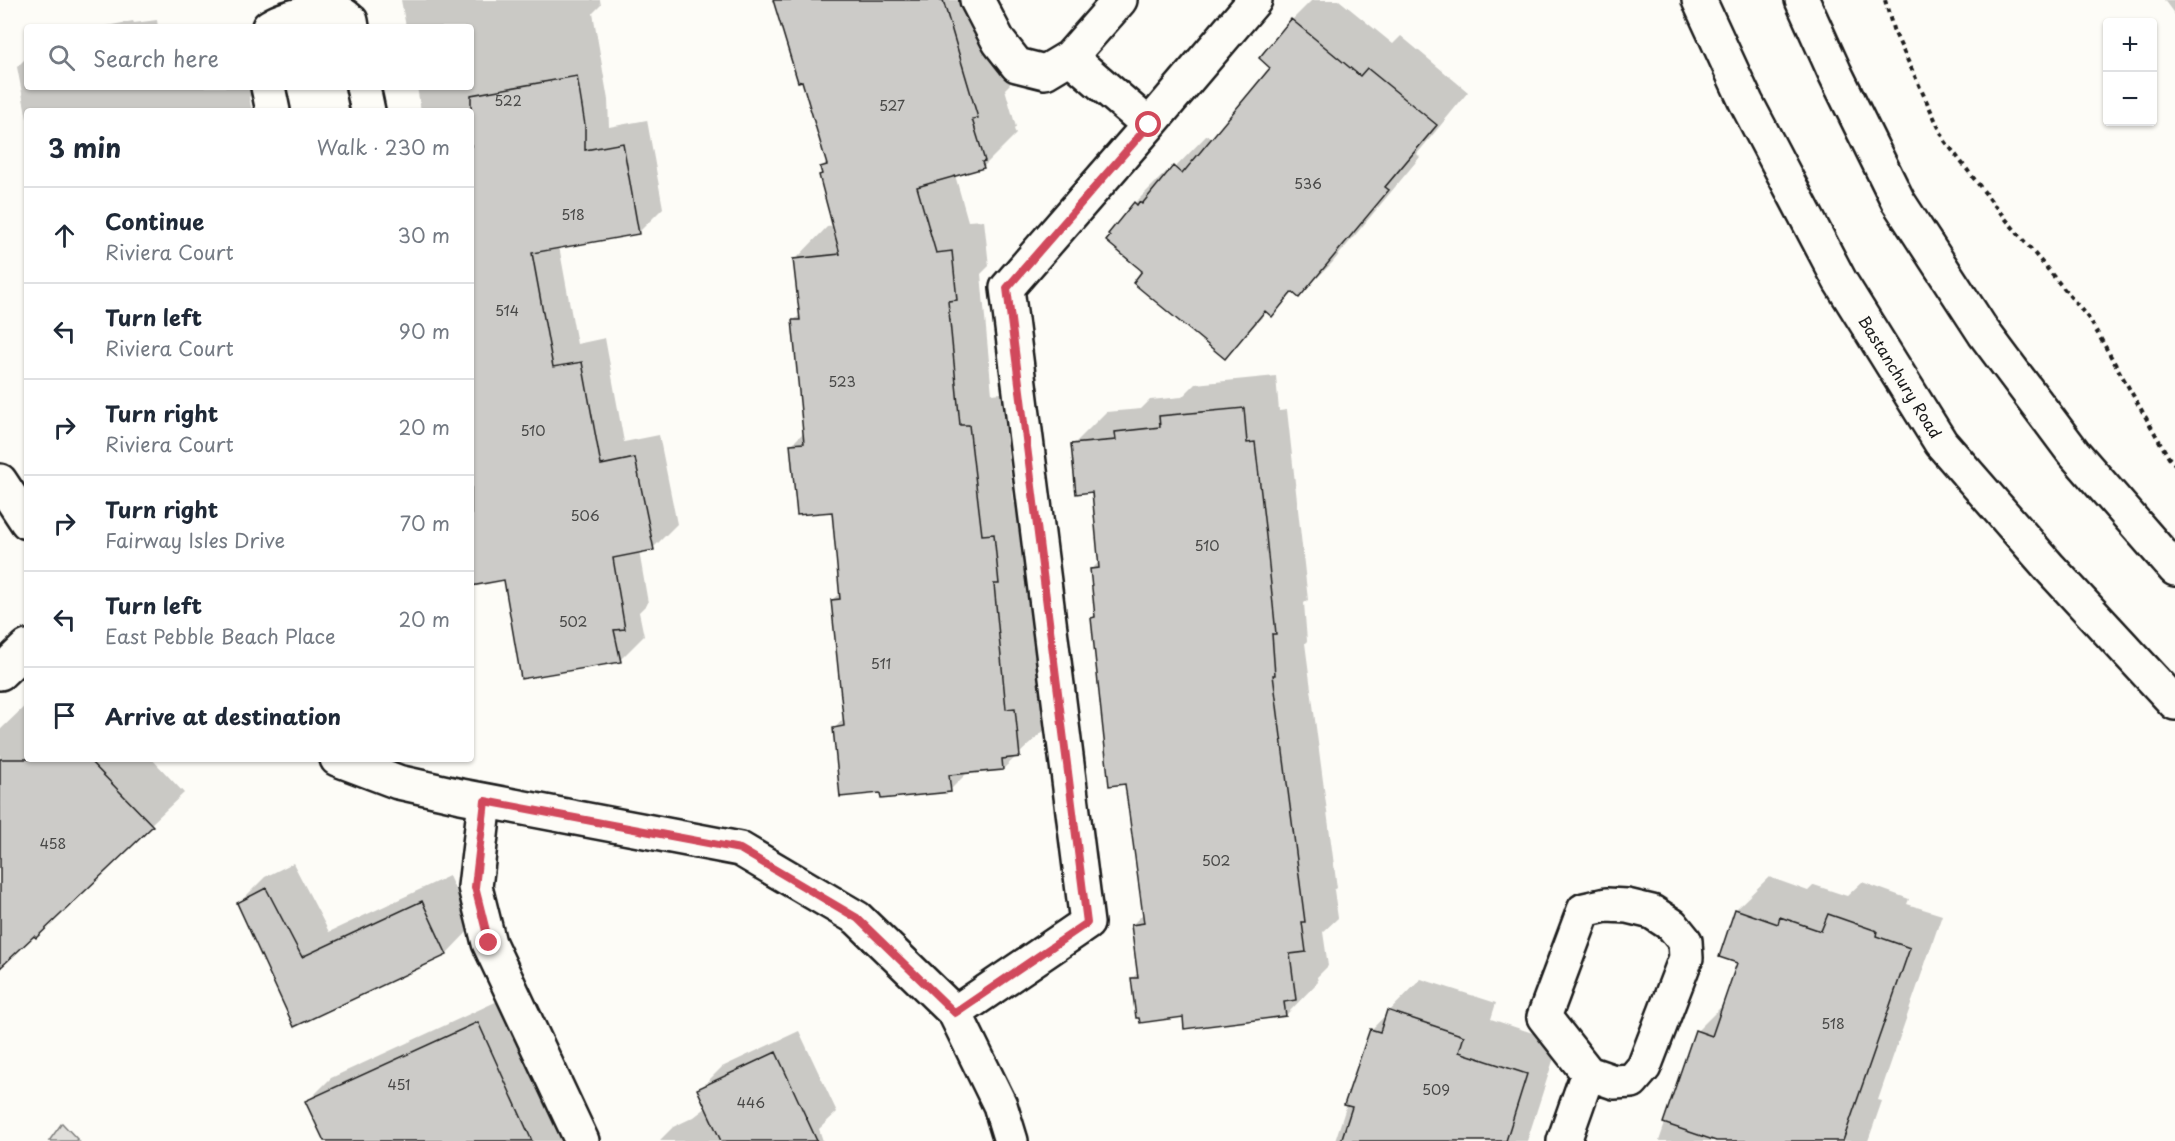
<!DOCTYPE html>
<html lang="en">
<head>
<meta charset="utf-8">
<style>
  body { margin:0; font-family:"Playpen Sans",sans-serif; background:#f2f2f3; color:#1f2937 }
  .controls { position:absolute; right:18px; top:18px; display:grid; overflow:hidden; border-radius:6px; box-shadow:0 2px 4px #0004 }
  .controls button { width:54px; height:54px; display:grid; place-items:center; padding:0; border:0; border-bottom:2px solid #e0e1e3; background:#fff; color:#1f2937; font:30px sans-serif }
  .stop { position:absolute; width:18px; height:18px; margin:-14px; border:4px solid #d1495b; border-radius:50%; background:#fff }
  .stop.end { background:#d1495b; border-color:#fff; box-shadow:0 2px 6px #0008 }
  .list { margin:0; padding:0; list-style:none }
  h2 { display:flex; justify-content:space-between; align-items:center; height:78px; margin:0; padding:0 24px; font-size:26px }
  h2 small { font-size:20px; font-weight:400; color:#747a83 }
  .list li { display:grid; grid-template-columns:39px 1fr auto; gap:18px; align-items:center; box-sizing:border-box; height:96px; padding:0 24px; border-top:2px solid #e0e1e3 }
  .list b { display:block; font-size:22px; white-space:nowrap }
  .list p { margin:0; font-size:20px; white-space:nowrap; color:#747a83 }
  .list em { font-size:20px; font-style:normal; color:#747a83 }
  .icon { flex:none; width:33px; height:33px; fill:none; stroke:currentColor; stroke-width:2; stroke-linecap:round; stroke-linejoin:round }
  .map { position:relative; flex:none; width:2175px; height:1141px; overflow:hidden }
  .search { position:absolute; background:#fff; box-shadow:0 2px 4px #0004; left:24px; top:24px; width:450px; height:66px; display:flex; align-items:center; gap:15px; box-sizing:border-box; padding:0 21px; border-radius:6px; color:#747a83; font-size:22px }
  .panel { position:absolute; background:#fff; box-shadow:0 2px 4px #0004; left:24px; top:108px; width:450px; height:654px; border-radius:6px }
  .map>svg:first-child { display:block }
  .green { fill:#e0dfdb; stroke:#7e7e7c; stroke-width:1.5 }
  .shadow { fill:#0003 }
  .building { fill:#cccbc8; stroke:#1c1c1c; stroke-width:1.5 }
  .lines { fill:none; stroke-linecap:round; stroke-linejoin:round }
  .minor-casing { stroke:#1c1c1c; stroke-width:38 }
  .major-casing { stroke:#1c1c1c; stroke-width:38 }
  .path { stroke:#1c1c1c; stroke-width:4; stroke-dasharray:4.5 4.5; stroke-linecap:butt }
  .minor { stroke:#fdfcf7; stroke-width:33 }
  .major { stroke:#fdfcf7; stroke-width:33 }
  .route { stroke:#d1495b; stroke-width:8 }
  .labels { text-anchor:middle; stroke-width:6; stroke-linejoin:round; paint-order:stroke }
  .number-label { font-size:14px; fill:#484847 }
  .street-label { font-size:16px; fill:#1c1c1c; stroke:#fdfcf7 }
</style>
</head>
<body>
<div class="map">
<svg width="2175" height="1141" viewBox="0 0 2175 1141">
  <rect width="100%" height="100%" fill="#fdfcf7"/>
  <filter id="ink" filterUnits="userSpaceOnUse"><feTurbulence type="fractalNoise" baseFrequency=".0167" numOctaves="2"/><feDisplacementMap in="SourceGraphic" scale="12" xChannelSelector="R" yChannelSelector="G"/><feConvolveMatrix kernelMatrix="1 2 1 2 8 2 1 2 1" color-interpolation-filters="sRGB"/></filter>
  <g filter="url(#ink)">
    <path class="green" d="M62,1123L79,1141H49Z"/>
    <path class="shadow" d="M401,0H600L601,5L593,13L608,100L609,127L647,120L663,208L639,232L559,246L577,344L605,338L624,442L659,435L677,524L653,548L639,551L648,603L639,612L644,636L620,660L506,578L471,584V111H421L417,87H471V27H406Z
      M775,0H986L1010,84L1005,89L1016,127L1014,129L1016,134L983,167L955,175L968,221L984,220L989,266L981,274L992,394L1001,393L1014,503L1027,502L1026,555L1038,677L1047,676L1052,723L1003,769L968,772L950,790L881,791L835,728L844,718L832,600L841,592L833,510L791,445L805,431L793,321L801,314L795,260L827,227L834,226L820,176L823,173L822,167L828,161L803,79Z
      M1312,0H1339L1393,44L1401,36L1468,92L1417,154L1420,157L1332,263L1299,296L1294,292L1272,315L1268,311L1225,357L1144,271L1135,203L1167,171L1170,173L1207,135L1212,139L1272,67L1292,20Z
      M2164,0H2175V15Z
      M157,20L158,27H101L133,21L134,23Z
      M27,57V87H252L253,93L249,97L252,111H27V119L17,67Z
      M1276,376L1279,411L1287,410L1308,600L1304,603L1307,641L1305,643L1337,888L1334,890L1338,918L1323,932L1328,966L1317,977L1318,982L1286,1015L1184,1016L1132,978L1139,972L1132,925L1144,913L1127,783L1092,618L1096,615L1092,569L1100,561L1093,491L1073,445L1106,412L1141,409L1150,400L1182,397L1195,384Z
      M27,704V759H152L184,793L0,966V730Z
      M293,863L329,932L449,876L472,927L446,954L295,1025L239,903L265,877Z
      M1769,877L1808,891L1814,885L1847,896L1862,882L1909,899L1907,904L1942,915L1878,1100L1882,1101L1868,1141H1659L1697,1031L1725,1003L1739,962L1721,956L1736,909Z
      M1421,979L1496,1003L1491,1019L1559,1042L1527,1141H1335L1371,1030Z
      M502,999L580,1141H326L307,1102L331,1078Z
      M799,1031L837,1112L819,1129L823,1141H659L673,1127L694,1117L707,1107L699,1090L722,1067Z"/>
    <path class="building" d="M773,0H943L978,118L972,119L985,161L982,162L984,168L917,187L936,253L952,251L957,300L948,301L960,425H969L982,535L994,534L999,584H994L1006,709L1015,708L1020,757L1002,759L1003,770L949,775L951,792L881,799L880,793L840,797L833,728L844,726L831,600L840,599L832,512L797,515L790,444L804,443L792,320H800L793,259L840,254L819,175L822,174L820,167L827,165L802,81L798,82Z
      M1291,19L1360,76L1367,68L1437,125L1385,187L1389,190L1299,298L1292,292L1272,317L1265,311L1225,359L1133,283L1142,271L1106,241L1110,236L1108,234L1134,202L1137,205L1139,202L1142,204L1173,166L1182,174L1270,68L1259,58Z
      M577,76L585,125V150L623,143L639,234L532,253L553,367L582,362L601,465L635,458L654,550L613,558L625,629L614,630L621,662L521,679L504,580L471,586V95Z
      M1244,408L1247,443L1255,442L1266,536L1276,634H1272L1275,675H1273L1305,922H1302L1306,952L1290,954L1296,1000L1284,1002L1286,1016L1184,1029L1183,1017L1140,1023L1139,1018H1136L1131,978H1138L1131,925L1144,923L1125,784L1109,786L1091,618L1095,617L1090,569L1099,568L1092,492L1076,494L1071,444L1116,440L1115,432L1160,427L1159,416Z
      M0,759H88L153,826L36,938L34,936L0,968Z
      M266,888L302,957L422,901L447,955L294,1027L237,903Z
      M1735,909L1778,924L1780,917L1821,931L1828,914L1877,931L1876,936L1910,948L1843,1141H1716L1663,1123L1695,1030L1712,1036L1737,963L1719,957Z
      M1387,1010L1464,1036L1459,1052L1527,1074L1506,1141H1341L1352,1107L1344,1105L1370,1029L1380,1032Z
      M478,1022L532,1141H324L305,1101Z
      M776,1052L817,1141H721L697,1089Z"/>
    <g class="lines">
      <defs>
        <path id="minor" d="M977,0L999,42L1017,65L1045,72L1070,57L1120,0
          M269,27C281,18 326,6 339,13C344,14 348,19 351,21L352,27
          M1070,57L1149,125
          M268,87L273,111
          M363,87L368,111
          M0,481L27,522
          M0,673L27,647
          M337,759L398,782L461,796L740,849L857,918L955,1013L1000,1105L1011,1141
          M485,801L475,887L489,943L582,1141
          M1606,905L1627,906L1652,912L1672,925L1685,941L1686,958L1644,1067L1632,1081L1614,1082L1588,1073L1544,1017L1584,910Z
          M955,1013L1087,923L1007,288L1149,125L1255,0
          M1564,1141L1588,1073"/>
        <path id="major" d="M1699,0L1746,102L1840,281L1941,443L2050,568L2175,703
          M1802,0L1835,73L1898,201L1984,333L2073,452L2175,569"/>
      </defs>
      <use href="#minor" class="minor-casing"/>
      <use href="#major" class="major-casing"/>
      <path class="path" d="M1885,0L1893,29L1945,141L1999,211L2090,320L2169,458L2175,464"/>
      <use href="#minor" class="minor"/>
      <use href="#major" class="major"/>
    </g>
  </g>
  <g class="lines" filter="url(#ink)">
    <path class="route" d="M489,943L475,887L485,801L740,849L857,918L955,1013L1087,923L1007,288L1149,125"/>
  </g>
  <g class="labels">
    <g class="number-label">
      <text x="508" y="106">522</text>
      <text x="892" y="111">527</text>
      <text x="1308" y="189">536</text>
      <text x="573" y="220">518</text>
      <text x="507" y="316">514</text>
      <text x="842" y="387">523</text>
      <text x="533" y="436">510</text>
      <text x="585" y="521">506</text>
      <text x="1207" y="551">510</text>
      <text x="573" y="627">502</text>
      <text x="881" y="669">511</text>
      <text x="53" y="849">458</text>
      <text x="1216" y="866">502</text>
      <text x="1833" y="1029">518</text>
      <text x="399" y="1090">451</text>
      <text x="1436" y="1095">509</text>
      <text x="751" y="1108">446</text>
    </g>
    <g class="street-label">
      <text transform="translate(1900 377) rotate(58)" y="6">Bastanchury Road</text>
    </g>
  </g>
</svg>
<div class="controls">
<button>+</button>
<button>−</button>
</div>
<div class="stop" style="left:1149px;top:125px"></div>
<div class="stop end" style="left:489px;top:943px"></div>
<div class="search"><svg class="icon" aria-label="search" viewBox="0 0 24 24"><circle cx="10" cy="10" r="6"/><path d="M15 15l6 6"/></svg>Search here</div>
<section class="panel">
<h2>3 min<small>Walk · 230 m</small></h2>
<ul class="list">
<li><svg class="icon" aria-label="ahead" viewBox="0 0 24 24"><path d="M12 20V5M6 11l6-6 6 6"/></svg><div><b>Continue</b><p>Riviera Court</p></div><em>30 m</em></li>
<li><svg class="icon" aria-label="left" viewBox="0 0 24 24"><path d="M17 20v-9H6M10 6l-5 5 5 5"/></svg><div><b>Turn left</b><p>Riviera Court</p></div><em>90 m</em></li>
<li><svg class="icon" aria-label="right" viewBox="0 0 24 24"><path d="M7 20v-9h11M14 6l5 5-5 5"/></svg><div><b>Turn right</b><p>Riviera Court</p></div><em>20 m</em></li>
<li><svg class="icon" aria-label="right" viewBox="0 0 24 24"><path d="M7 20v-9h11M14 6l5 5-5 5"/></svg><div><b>Turn right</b><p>Fairway Isles Drive</p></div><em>70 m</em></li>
<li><svg class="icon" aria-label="left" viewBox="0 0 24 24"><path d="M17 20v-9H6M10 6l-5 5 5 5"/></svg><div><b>Turn left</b><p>East Pebble Beach Place</p></div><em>20 m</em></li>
<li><svg class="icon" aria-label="arrive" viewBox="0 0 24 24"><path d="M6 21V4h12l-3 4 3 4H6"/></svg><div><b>Arrive at destination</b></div></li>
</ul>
</section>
</div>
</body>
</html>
